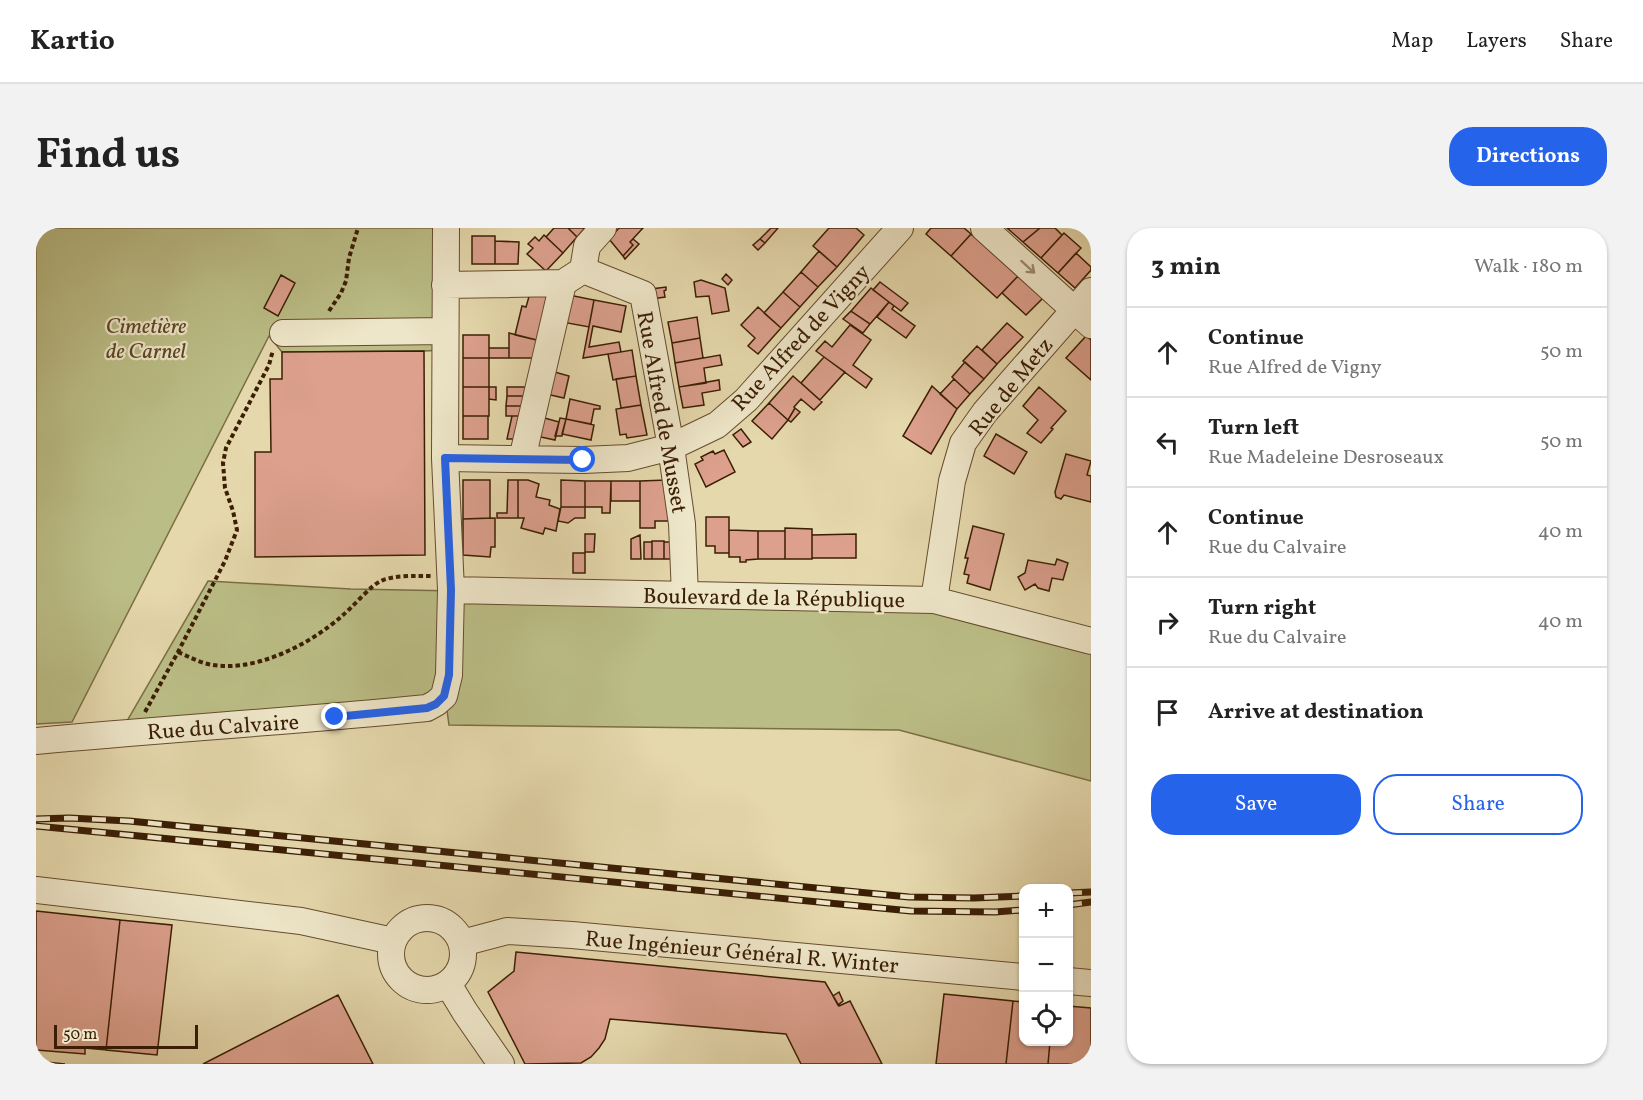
<!DOCTYPE html>
<html lang="en">
<head>
<meta charset="utf-8">
<style>
  body { margin:0; font-family:Vollkorn,serif; background:#f2f2f2; color:#222 }
  .controls { position:absolute; right:18px; bottom:18px; display:grid; overflow:hidden; border-radius:12px; box-shadow:0 2px 4px #0004 }
  .controls button { width:54px; height:54px; display:grid; place-items:center; padding:0; border:0; border-bottom:2px solid #e0e0e0; background:#fff; color:#222; font:30px sans-serif }
  .scale { position:absolute; left:18px; bottom:15px; width:144px; box-sizing:border-box; padding-left:6px; border:3px solid #3b1e03; border-top:0; font-size:16px; line-height:21px; white-space:nowrap; color:#3b1e03; -webkit-text-stroke:4px #eee6c9; paint-order:stroke }
  .stop { position:absolute; width:18px; height:18px; margin:-14px; border:4px solid #2563eb; border-radius:50%; background:#fff }
  .stop.end { background:#2563eb; border-color:#fff; box-shadow:0 2px 6px #0008 }
  .list { margin:0; padding:0; list-style:none }
  h2 { display:flex; justify-content:space-between; align-items:center; height:78px; margin:0; padding:0 24px; font-size:26px }
  h2 small { font-size:20px; font-weight:400; color:#767676 }
  .list li { display:grid; grid-template-columns:39px 1fr auto; gap:18px; align-items:center; box-sizing:border-box; height:90px; padding:0 24px; border-top:2px solid #e0e0e0 }
  .list b { display:block; font-size:22px; white-space:nowrap }
  .list p { margin:0; font-size:20px; white-space:nowrap; color:#767676 }
  .list em { font-size:20px; font-style:normal; color:#767676 }
  .actions { display:flex; gap:12px; padding:18px 24px }
  .actions a { flex:1; padding:14px 0; border:2px solid #2563eb; border-radius:24px; text-align:center; font-size:21px; color:#2563eb }
  .actions .main { background:#2563eb; color:#fff }
  .icon { flex:none; width:33px; height:33px; fill:none; stroke:currentColor; stroke-width:2; stroke-linecap:round; stroke-linejoin:round }
  .map { position:relative; flex:none; width:1055px; height:836px; overflow:hidden; border-radius:24px }
  header { display:flex; align-items:center; gap:36px; box-sizing:border-box; height:84px; padding:0 30px; background:#fff; border-bottom:2px solid #e0e0e0 }
  header strong { font-size:28px }
  nav { display:flex; gap:33px; margin-inline-start:auto; font-size:21px }
  .intro { display:flex; align-items:center; justify-content:space-between; box-sizing:border-box; height:144px; padding:0 36px }
  h1 { margin:0; font-size:42px }
  .button { padding:15px 27px; border-radius:24px; background:#2563eb; color:#fff; font-size:21px; font-weight:700 }
  main { display:flex; gap:36px; padding:0 36px }
  aside { flex:1; background:#fff; border-radius:24px; box-shadow:0 2px 4px #0004 }
  .map>svg:first-child { display:block }
  .green { fill:#bbbd86; stroke:#7b6e44; stroke-width:1.5 }
  .building { fill:#dca08d; stroke:#3b1e03; stroke-width:1.5 }
  .lines { fill:none; stroke-linecap:round; stroke-linejoin:round }
  .minor-casing { stroke:#664c2d; stroke-width:28 }
  .path { stroke:#3b1e03; stroke-width:4; stroke-dasharray:4.5 3; stroke-linecap:butt }
  .minor { stroke:#eee6c9; stroke-width:26 }
  .rail-casing { stroke:#3b1e03; stroke-width:7 }
  .rail { stroke:#eee6c9; stroke-width:4.5; stroke-dasharray:14; stroke-linecap:butt }
  .oneway { stroke:#9d8c70 }
  .route { stroke:#2563eb; stroke-width:8 }
  .labels { text-anchor:middle; stroke-width:4.5; stroke-linejoin:round; paint-order:stroke }
  .park-label { font-size:22px; font-style:italic; fill:#5b4624; stroke:#eee6c9 }
  .street-label { font-size:22px; fill:#3b1e03; stroke:#eee6c9 }
</style>
</head>
<body>
<header>
<strong>Kartio</strong>
<nav><a>Map</a><a>Layers</a><a>Share</a></nav>
</header>
<div class="intro"><h1>Find us</h1><a class="button">Directions</a></div>
<main>
<div class="map">
<svg width="1055" height="836" viewBox="0 0 1055 836">
  <rect width="100%" height="100%" fill="#e5d8ac"/>
  <filter id="stains"><feTurbulence type="fractalNoise" baseFrequency=".00333" numOctaves="4"/><feColorMatrix values="0 0 0 0 .2 0 0 0 0 .09 0 0 0 0 .02 0 0 0 .5 -.17"/></filter>
  <radialGradient id="worn" r=".72"><stop offset=".6" stop-color="#630" stop-opacity="0"/><stop offset="1" stop-color="#630" stop-opacity=".3"/></radialGradient>
  <path class="green" d="M0,0H406L409,122L388,123L246,124L233,108L36,494L0,496Z
    M172,353L315,361L898,372L1055,413V553L863,502L413,497L409,468L84,505Z"/>
  <path class="building" d="M518,0H532L541,9L527,25L510,9Z
    M532,0H549L541,9Z
    M583,0H607L594,14L597,17L587,28L573,11Z
    M735,0H742L729,15L724,11Z
    M793,0H820L828,7L801,39L777,18Z
    M895,0H928L935,6L915,28L890,6Z
    M971,0H1004L987,14Z
    M1004,0H1019L1026,7L1005,30L987,14Z
    M1028,5L1045,20L1022,45L1005,30Z
    M935,6L982,48L961,70L915,28Z
    M508,7L527,25L510,43L491,26L497,20L492,16L499,9L503,13Z
    M436,8H459V36H436Z
    M597,11L603,16L589,31L587,28L597,17L594,14Z
    M724,11L729,15L722,22L717,17Z
    M459,13L483,14L482,36H459Z
    M783,23L801,39L782,59L765,44Z
    M1040,25L1055,39V42L1039,60L1022,45Z
    M765,44L782,59L764,79L747,64Z
    M690,46L696,52L692,57L686,51Z
    M245,47L259,55L242,88L228,80Z
    M982,48L1007,70L990,87L966,65Z
    M665,52L689,60L693,83L676,86L673,68L660,69L658,54Z
    M844,54L872,75L865,83L837,62Z
    M630,59V62L628,63L629,69L616,71L615,61Z
    M835,60L853,74L834,96L815,83Z
    M747,64L764,79L745,100L728,85Z
    M494,65H516L505,113L479,107L486,78L490,79Z
    M533,67L558,72L553,99L526,94Z
    M558,72L590,78L585,104L557,98L553,119L583,114L585,124L547,130Z
    M853,74L858,78L856,81L879,98L870,110L841,89Z
    M722,79L745,100L722,126L712,118L719,110L705,97Z
    M815,83L834,96L827,105L807,91Z
    M661,89L664,110L636,115L632,94Z
    M971,95L987,109L961,136L946,122Z
    M814,97L835,112L817,137L836,151L830,160L780,123L789,113L796,119Z
    M473,105L505,113L501,130H473Z
    M427,107H453V130H427Z
    M1050,108L1055,112V152L1030,130Z
    M664,110L667,130L639,135L636,115Z
    M941,118L961,136L948,151L927,133Z
    M453,120H473V130H453Z
    M596,122L600,148L577,152L572,126Z
    M388,123L389,327L219,329V224H235L234,151H246V124Z
    M684,127L686,137L668,140L670,155L643,159L639,135Z
    M788,129L809,144L784,172L765,155Z
    M427,130H453V159H427Z
    M929,134L948,151L934,166L916,149Z
    M515,143L533,148L528,170L510,166Z
    M600,148L605,177L585,180L580,151Z
    M757,148L786,174L778,182L765,171L758,179L759,180L752,192L733,175Z
    M918,151L934,166L921,181L904,166Z
    M683,152L684,162L666,165L668,177L647,180L643,159Z
    M896,158L921,181L895,226L867,208Z
    M427,159H453V188H427Z
    M453,159H460V172L453,171Z
    M471,159H494L492,168H471Z
    M1003,159L1030,183L1015,200L1017,201L1005,215L991,205L1002,192L987,178Z
    M471,168H492L490,178H470Z
    M534,171L564,178V181H558L555,196L530,191Z
    M733,175L752,192L736,211L716,193Z
    M605,177L611,207L591,210L590,206L584,207L580,181Z
    M470,178H490L487,188H470Z
    M759,180L764,184L755,194L752,192Z
    M427,188H452V211H427Z
    M476,188H487L482,211H471Z
    M505,189L523,194L519,212L500,208Z
    M524,190L530,191L526,208H519Z
    M530,191L558,197L555,212L526,206Z
    M705,201L715,214L707,219L697,207Z
    M960,206L991,224L978,246L948,228Z
    M688,222L699,244L670,259L659,236L667,232L665,229L677,223L679,226Z
    M1030,226L1055,233L1051,247L1055,248V274L1028,267L1025,271L1020,269L1019,264Z
    M427,252H454V290L427,291Z
    M472,252H482V290H461V285H471Z
    M482,252H492L503,256L500,269L514,272L513,277L524,281L520,303L509,300L507,306L485,300L488,290H482Z
    M525,252L549,253V279H525Z
    M631,252L638,293H619V300H604V253Z
    M549,253H575L574,285H566V279H549Z
    M575,253H604V273H575Z
    M525,279H549V290H539L532,295L522,293Z
    M670,289H693V325H679V318H670Z
    M459,290V319H455L454,329L427,327V291Z
    M937,298L968,306L954,362L931,355L933,347L928,346L932,330H929Z
    M749,300L776,301V331H749Z
    M693,302L722,303V331L710,332V334H704V329H693Z
    M722,303H749V331H722Z
    M549,306H559L558,324H549Z
    M820,306V330H776V307Z
    M604,307L605,331H595V311Z
    M616,313H628V331H616Z
    M608,314H616V331H608Z
    M628,314H639V331H628Z
    M537,325H549V345H537Z
    M1021,331L1032,335L1027,352L1016,350L1013,363L1002,360L999,356L989,362L982,349L989,345L992,332L1019,337Z
    M0,683L84,692L70,822L49,820V826L0,822Z
    M84,692L136,697L121,827L70,822Z
    M480,724L789,754L803,778L814,773L846,836H765L750,806L574,791L569,811L563,820L555,829L545,835L489,836L452,764L478,743Z
    M803,764L807,773L802,777L797,768Z
    M908,766L977,773L970,836H900Z
    M302,767L337,836H167Z
    M977,773L987,774V814H1014L1012,836H970Z
    M1032,778L1055,780V836H1012L1014,814H1032Z
    M0,833L29,836H0Z"/>
  <g class="lines">
    <defs>
      <path id="minor" d="M948,0L1055,97
        M547,42L607,66L635,219L646,296L649,367
        M409,57L527,55L547,42L551,18L567,0
        M247,105L409,103
        M409,230L547,232L592,230L635,219L681,197L710,172L864,0
        M486,231L527,55
        M415,362L898,372L1055,413
        M898,372L916,253L927,215L949,184L1055,63
        M0,513C130,501 261,493 391,480L400,475L408,468L413,447L415,362L409,230L410,0
        M0,662L265,693L357,713
        M355 726a36 36 0 1 1 72 0a36 36 0 1 1-72 0Z
        M426,715L471,703L536,707L987,749
        M1032,753L1055,755
        M412,756L429,784L465,836"/>
    </defs>
    <use href="#minor" class="minor-casing"/>
    <path class="path" d="M293,83L305,65L310,53L313,30L322,0
      M142,424C151,428 159,432 168,435C214,448 274,417 307,387C317,379 335,357 345,353C357,347 381,348 395,348
      M109,484L142,424L189,333L201,302L197,283L189,260L187,235L190,220L233,137L237,122"/>
    <use href="#minor" class="minor"/>
    <defs>
      <path id="rail" d="M0,591L33,590L93,593L873,669L938,670L987,668
        M0,598L875,683L959,684L987,682
        M1032,665L1055,664
        M1032,677L1055,674"/>
    </defs>
    <use href="#rail" class="rail-casing"/>
    <use href="#rail" class="rail"/>
  </g>
  <defs><path id="oneway-shaft" d="M-6 0H5M1.5-3L5.5 0L1.5 3" fill="none" stroke-width="1.6" stroke-linecap="round" stroke-linejoin="round" transform="scale(1.5)"/></defs>
  <use class="oneway" href="#oneway-shaft" transform="translate(992 39) rotate(42)"/>
  <g class="lines">
    <path class="route" d="M299,489L391,480L400,476L408,468L413,447L415,362L409,230L547,232"/>
  </g>
  <g class="labels">
    <g class="park-label">
      <text x="110" y="105">Cimetière<tspan x="110" dy="25">de Carnel</tspan></text>
    </g>
    <g class="street-label">
      <text transform="translate(764 109) rotate(-47)" y="8">Rue Alfred de Vigny</text>
      <text transform="translate(974 158) rotate(-51)" y="8">Rue de Metz</text>
      <text transform="translate(627 184) rotate(80)" y="8">Rue Alfred de Musset</text>
      <text transform="translate(738 369) rotate(1)" y="8">Boulevard de la République</text>
      <text transform="translate(187 498) rotate(-4)" y="8">Rue du Calvaire</text>
      <text transform="translate(706 723) rotate(5)" y="8">Rue Ingénieur Général R. Winter</text>
    </g>
  </g>
  <rect width="100%" height="100%" filter="url(#stains)"/>
  <rect width="100%" height="100%" fill="url(#worn)"/>
</svg>
<div class="controls">
<button>+</button>
<button>−</button>
<button><svg class="icon" aria-label="locate" viewBox="0 0 24 24"><circle cx="12" cy="12" r="6"/><path d="M12 2v4M12 18v4M2 12h4M18 12h4"/></svg></button>
</div>
<div class="scale">50 m</div>
<div class="stop" style="left:547px;top:232px"></div>
<div class="stop end" style="left:299px;top:489px"></div>
</div>
<aside>
<h2>3 min<small>Walk · 180 m</small></h2>
<ul class="list">
<li><svg class="icon" aria-label="ahead" viewBox="0 0 24 24"><path d="M12 20V5M6 11l6-6 6 6"/></svg><div><b>Continue</b><p>Rue Alfred de Vigny</p></div><em>50 m</em></li>
<li><svg class="icon" aria-label="left" viewBox="0 0 24 24"><path d="M17 20v-9H6M10 6l-5 5 5 5"/></svg><div><b>Turn left</b><p>Rue Madeleine Desroseaux</p></div><em>50 m</em></li>
<li><svg class="icon" aria-label="ahead" viewBox="0 0 24 24"><path d="M12 20V5M6 11l6-6 6 6"/></svg><div><b>Continue</b><p>Rue du Calvaire</p></div><em>40 m</em></li>
<li><svg class="icon" aria-label="right" viewBox="0 0 24 24"><path d="M7 20v-9h11M14 6l5 5-5 5"/></svg><div><b>Turn right</b><p>Rue du Calvaire</p></div><em>40 m</em></li>
<li><svg class="icon" aria-label="arrive" viewBox="0 0 24 24"><path d="M6 21V4h12l-3 4 3 4H6"/></svg><div><b>Arrive at destination</b></div></li>
</ul>
<div class="actions"><a class="main">Save</a><a>Share</a></div>
</aside>
</main>
</body>
</html>
